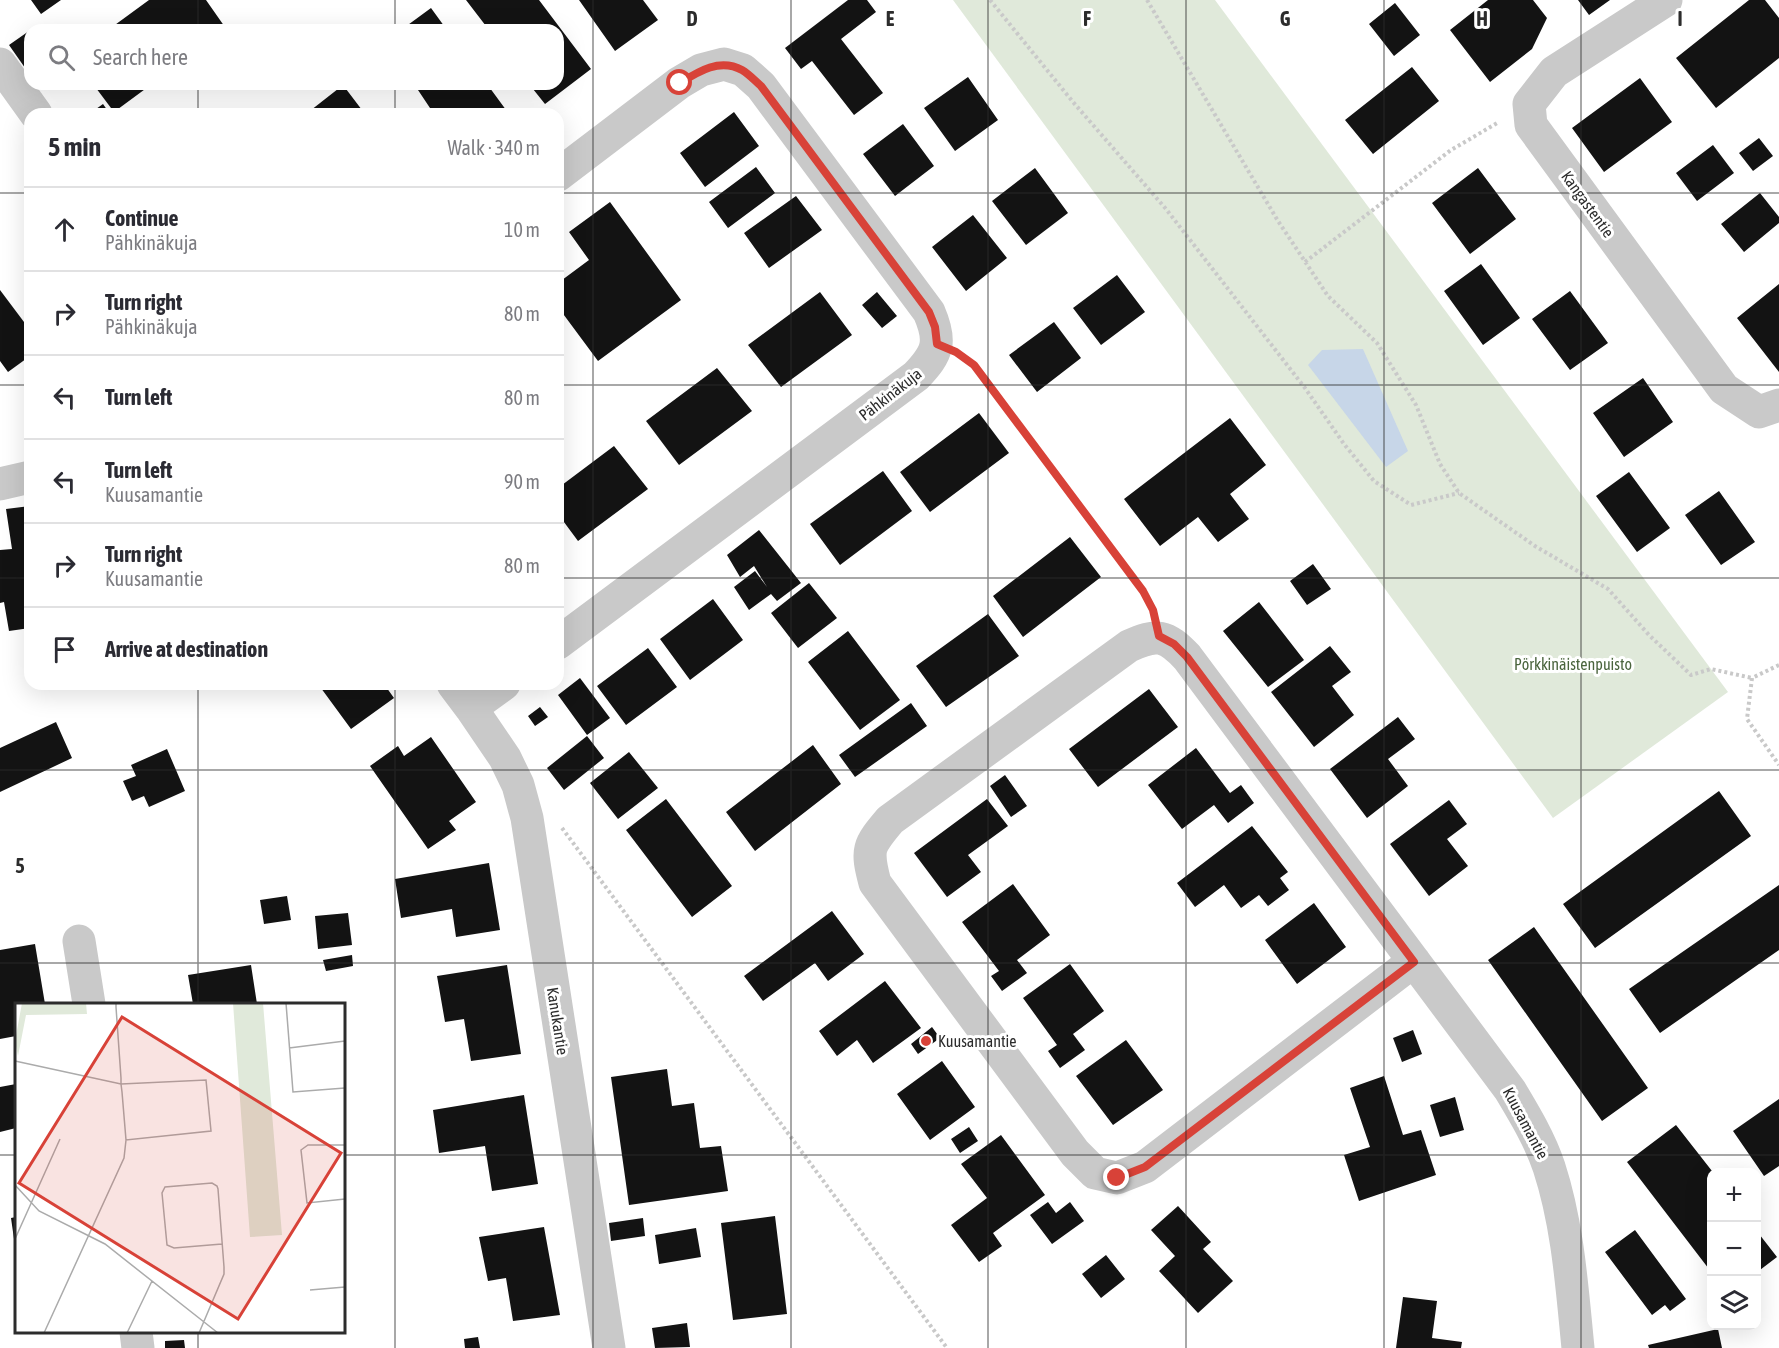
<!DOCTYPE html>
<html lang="en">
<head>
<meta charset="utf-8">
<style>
  body { margin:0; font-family:"Asap Condensed",sans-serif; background:#f2f2f3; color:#2b2b33 }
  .controls { position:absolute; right:18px; bottom:18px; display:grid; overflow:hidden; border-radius:12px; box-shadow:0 6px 24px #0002 }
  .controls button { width:54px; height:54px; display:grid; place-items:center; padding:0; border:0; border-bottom:2px solid #e1e1e2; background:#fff; color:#2b2b33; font:30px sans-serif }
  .stop { position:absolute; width:18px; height:18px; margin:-14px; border:4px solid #d84238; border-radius:50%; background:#fff }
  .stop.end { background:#d84238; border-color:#fff; box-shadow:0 2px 6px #0008 }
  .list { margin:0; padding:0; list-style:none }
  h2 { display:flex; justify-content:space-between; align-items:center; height:78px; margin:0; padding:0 24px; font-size:26px }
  h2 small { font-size:20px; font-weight:400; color:#7c7c81 }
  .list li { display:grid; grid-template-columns:39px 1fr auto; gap:18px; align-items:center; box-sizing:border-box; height:84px; padding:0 24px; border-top:2px solid #e1e1e2 }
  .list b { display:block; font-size:22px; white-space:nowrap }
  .list p { margin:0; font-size:20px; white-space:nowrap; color:#7c7c81 }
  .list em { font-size:20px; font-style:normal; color:#7c7c81 }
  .icon { flex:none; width:33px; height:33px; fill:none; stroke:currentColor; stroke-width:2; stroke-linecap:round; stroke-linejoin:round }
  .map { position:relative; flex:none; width:1779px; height:1348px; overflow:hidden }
  .search { position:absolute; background:#fff; box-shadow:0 6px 24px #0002; left:24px; top:24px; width:540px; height:66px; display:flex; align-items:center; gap:15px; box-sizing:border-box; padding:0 21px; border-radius:18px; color:#7c7c81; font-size:22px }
  .panel { position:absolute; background:#fff; box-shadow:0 6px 24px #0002; left:24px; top:108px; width:540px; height:582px; border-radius:18px }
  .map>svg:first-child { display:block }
  .green { fill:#e0e9da }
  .water { fill:#c7d6e8 }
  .building { fill:#131313 }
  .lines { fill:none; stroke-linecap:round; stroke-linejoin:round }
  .path { stroke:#c9c9c9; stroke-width:4; stroke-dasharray:3 3; stroke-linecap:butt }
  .minor { stroke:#c9c9c9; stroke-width:33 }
  .route { stroke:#d84238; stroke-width:8 }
  .grid { fill:none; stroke:#2c2c2c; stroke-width:1.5; stroke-opacity:0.55 }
  .poi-dot { fill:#d84238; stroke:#fff; stroke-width:2 }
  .labels { text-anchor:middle; stroke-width:6; stroke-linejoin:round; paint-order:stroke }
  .street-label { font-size:16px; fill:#2c2c2c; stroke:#fff }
  .park-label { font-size:16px; fill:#4a643d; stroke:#fff }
  .poi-label { font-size:16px; fill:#2c2c2c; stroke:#fff; text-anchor:start }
  .inset-road { fill:none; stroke:#ababab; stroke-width:1.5 }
  .view { fill:#d84238; fill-opacity:0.15; stroke:#d84238; stroke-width:3 }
  .inset-edge { fill:none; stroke:#2c2c2c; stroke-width:3 }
  .grid-label { font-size:20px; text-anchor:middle; font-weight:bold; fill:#2c2c2c; stroke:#fff; stroke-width:6; stroke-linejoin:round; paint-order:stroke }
</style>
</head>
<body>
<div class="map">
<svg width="1779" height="1348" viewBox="0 0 1779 1348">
  <rect width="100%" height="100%" fill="#fff"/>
  <path class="green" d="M953,0H1215L1728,692L1553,818Z"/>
  <path class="water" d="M1363,349L1408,451L1386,467L1308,365L1322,350Z"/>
  <path class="building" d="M31,0H61L41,14Z
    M149,0H206L227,30H108Z
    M466,0H539L591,69L545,104L529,84H558V30H489Z
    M579,0H643L658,20L615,51Z
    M848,0H867L876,12L841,39L883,93L854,115L812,61L801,69L785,48Z
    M1488,0H1533L1547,18L1532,49L1490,82L1450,30Z
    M1578,0H1610L1589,15Z
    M1749,0H1765L1779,18V58L1716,108L1676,58Z
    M1395,3L1420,35L1394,56L1369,24Z
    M431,8L447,30H401Z
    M29,31L30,33V75L9,45Z
    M1412,67L1439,101L1373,154L1345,120Z
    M968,77L998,120L955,151L924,108Z
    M1640,78L1672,122L1604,172L1572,128Z
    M93,84H152L114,112Z
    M414,84H487L509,114H434Z
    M343,85L365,114H306Z
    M103,104L110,114H89Z
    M734,112L759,146L705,187L680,153Z
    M903,124L934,166L895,196L863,154Z
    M1759,138L1773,156L1753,171L1739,153Z
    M1713,145L1734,173L1697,201L1676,173Z
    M756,167L775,193L728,228L709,202Z
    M1035,168L1068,213L1026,245L992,201Z
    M1478,168L1516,219L1470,254L1432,203Z
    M1760,193L1779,217V223L1744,252L1721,224Z
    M796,196L822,230L769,268L744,233Z
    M610,202L681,300L598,361L558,307V283L589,260L569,232Z
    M973,215L1007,258L966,291L932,247Z
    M1481,264L1520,318L1483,345L1444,291Z
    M1117,275L1145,312L1101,345L1073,308Z
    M1779,284V372L1737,318Z
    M0,290L30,330V356L8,372L0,361Z
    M1570,291L1608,343L1570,370L1532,319Z
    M820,292L852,335L781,387L748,345Z
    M877,292L897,316L882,328L862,305Z
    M1054,322L1081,358L1037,392L1009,355Z
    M717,368L752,411L679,465L646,421Z
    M1643,378L1673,422L1624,457L1593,413Z
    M979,413L1009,453L930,512L900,472Z
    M1230,418L1266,465L1230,494L1249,519L1218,542L1198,517L1160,546L1124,499Z
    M614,446L648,489L578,541L558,514V488Z
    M883,471L912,511L840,565L810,524Z
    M1629,472L1670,528L1637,552L1596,496Z
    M1719,491L1755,542L1721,565L1685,515Z
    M30,506V628L9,631L4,602L0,603V550L12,549L6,509Z
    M759,530L801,583L777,601L771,594L749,610L734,587L755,571L767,587L754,566L740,577L727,555Z
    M1070,537L1101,577L1023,637L993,596Z
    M1313,564L1331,589L1307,605L1290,581Z
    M809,583L837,618L798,648L771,613Z
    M713,599L743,640L690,680L660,639Z
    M1259,602L1304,660L1268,687L1223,631Z
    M988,614L1019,656L946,707L916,666Z
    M848,631L900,700L860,730L808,662Z
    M1330,646L1351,672L1332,686L1354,715L1314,747L1271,692Z
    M648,648L677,687L626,725L597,686Z
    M580,678L610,718L587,735L558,695Z
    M318,684H384L394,698L351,729Z
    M1149,689L1178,727L1098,787L1069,749Z
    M911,703L927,726L855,777L839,755Z
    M540,707L548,717L535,726L528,716Z
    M1398,717L1415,739L1388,759L1408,786L1367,818L1330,769Z
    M56,722L72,758L0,792V748Z
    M587,736L604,758L564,790L547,768Z
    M431,737L476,802L449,821L456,830L428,849L370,766L398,746L404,756Z
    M813,745L841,784L755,851L726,812Z
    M1196,748L1230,793L1241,785L1254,803L1228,823L1214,805L1182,829L1148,785Z
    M167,749L185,791L149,807L144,796L132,801L123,781L136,776L131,765Z
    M629,752L658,788L618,819L590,783Z
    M1005,775L1027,806L1011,817L990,786Z
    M1719,791L1751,836L1595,948L1563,904Z
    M666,799L732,886L692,917L626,830Z
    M987,799L1008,826L968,855L981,872L947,897L914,853Z
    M1449,800L1467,824L1447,839L1468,866L1429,896L1390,844Z
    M1252,826L1288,872L1280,878L1289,890L1268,906L1259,895L1241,908L1224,885L1195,907L1177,883Z
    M489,863L500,930L456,937L452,909L401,918L395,879Z
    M1013,884L1050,935L1017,960L1027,973L1002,991L991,976L999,971L962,922Z
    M1779,885V950L1660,1033L1629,989Z
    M287,896L291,920L264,924L260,900Z
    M1314,903L1346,947L1297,984L1265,940Z
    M832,911L864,954L828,981L815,963L763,1001L744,976Z
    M348,913L352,945L318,949L315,916Z
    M1534,927L1648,1088L1602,1121L1488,960Z
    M35,944L45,1004H16V1036L0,1039V950Z
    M352,955L353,966L326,971L323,960Z
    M1070,964L1104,1011L1073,1034L1085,1050L1060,1068L1048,1051L1057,1045L1023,998Z
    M251,965L257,1004H193L188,975Z
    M507,965L521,1054L471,1061L464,1019L445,1022L437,976Z
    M885,981L921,1028L873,1063L857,1040L837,1056L819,1031Z
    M932,1027L940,1038L918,1054L911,1044Z
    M1413,1030L1422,1054L1402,1062L1393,1038Z
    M1126,1040L1163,1090L1113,1125L1076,1076Z
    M942,1061L975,1107L930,1140L897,1094Z
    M667,1069L672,1106L694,1103L700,1148L721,1146L728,1191L629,1205L611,1077Z
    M1384,1076L1403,1135L1421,1130L1436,1175L1359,1201L1344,1155L1370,1147L1350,1088Z
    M16,1084V1128L0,1132V1087Z
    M524,1095L538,1184L492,1191L485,1146L439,1153L433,1110Z
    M1455,1097L1464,1130L1440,1137L1430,1105Z
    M1779,1099V1166L1764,1176L1733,1131Z
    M1676,1125L1712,1171V1273L1627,1162Z
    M969,1127L978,1141L960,1153L951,1139Z
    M1001,1135L1045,1195L993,1233L1002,1246L979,1262L951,1225L987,1198L961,1164Z
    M1048,1202L1056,1213L1070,1202L1084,1221L1052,1244L1030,1215Z
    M1178,1206L1211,1242L1203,1249L1233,1281L1198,1313L1159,1271L1175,1256L1151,1230Z
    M775,1216L787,1314L733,1320L721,1223Z
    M16,1217V1246H15L11,1218Z
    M643,1218L645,1236L611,1241L609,1223Z
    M544,1227L560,1315L513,1321L506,1278L488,1281L479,1237Z
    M696,1228L701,1257L659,1264L655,1235Z
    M1635,1230L1686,1299L1670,1311L1665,1305L1652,1315L1605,1252Z
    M1756,1230L1777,1257L1756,1273Z
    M1106,1255L1125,1279L1101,1298L1082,1274Z
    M1403,1297L1437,1301L1432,1338L1462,1342L1461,1348H1396Z
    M687,1323L690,1347L655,1348L652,1328Z
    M1718,1329L1722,1348H1649L1648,1345Z
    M478,1337L480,1348H465L464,1339Z
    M184,1340L185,1348H165V1341Z"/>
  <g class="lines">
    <path class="path" d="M990,0L1073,102L1166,209L1305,388L1344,444L1374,481L1411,505L1459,493
      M1147,0L1278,221L1328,296L1377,343L1416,405L1440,464L1459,493L1535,546L1608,589L1649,635L1691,675L1711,669L1752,678
      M1305,262L1451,150L1499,122
      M964,358L973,365L1143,591L1152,608
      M1779,665L1752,678L1747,719L1779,765
      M562,828L947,1348"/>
    <path class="minor" d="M1666,0L1554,72L1529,104L1531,125L1724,389L1759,412L1779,405
      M0,64L36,114
      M558,175L679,83L701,70L724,64L743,70L761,86L929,312C942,342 938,353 916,376L558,643
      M0,484L30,477
      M453,684L471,708L504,684
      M471,708L505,758L518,785L527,818L609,1348
      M79,941L89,1004
      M1414,961L1145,1167L1117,1178L1095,1173L1075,1153L875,883C866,849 868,846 890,820L1129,646C1157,633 1166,635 1187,657L1510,1090C1525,1115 1540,1140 1549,1167C1568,1225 1572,1288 1578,1348
      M136,1332L138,1348"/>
  </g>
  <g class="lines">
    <path class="route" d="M680,83C699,71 720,58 742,70C749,74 755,81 761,86L929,312L935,327L937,344L956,352L974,365L1143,591L1153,610L1159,636L1174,644L1187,657L1414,962L1145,1167L1117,1178"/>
  </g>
  <path class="grid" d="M198,0V30M395,0V30M593,0V1348M791,0V1348M988,0V1348M1186,0V1348M1384,0V1348M1581,0V1348M198,84V114M395,84V114M0,193H30M558,193H1779M0,385H30M558,385H1779M0,578H30M558,578H1779M198,684V1004M395,684V1348M0,770H1779M0,963H1779M0,1155H16M344,1155H1779M198,1332V1348"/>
  <circle class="poi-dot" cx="926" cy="1041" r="6"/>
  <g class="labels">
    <g class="street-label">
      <text transform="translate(1588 204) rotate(54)" y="6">Kangastentie</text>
      <text transform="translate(890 394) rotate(-38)" y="6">Pähkinäkuja</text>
      <text transform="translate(558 1021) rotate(81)" y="6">Kanukantie</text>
      <text transform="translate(1526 1123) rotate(62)" y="6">Kuusamantie</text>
    </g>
    <g class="park-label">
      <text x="1573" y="670">Pörkkinäistenpuisto</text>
    </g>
    <g class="poi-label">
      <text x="938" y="1047">Kuusamantie</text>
    </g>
  </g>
  <g transform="translate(15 1003)">
    <rect width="330" height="330" fill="#fff"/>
    <path d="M7,0H71L72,11L11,12L3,53L0,38ZM218,0H248L267,232L235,234Z" fill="#e0e9da"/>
    <path class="inset-road" d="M271,0L278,89L330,85M274,45L330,38M0,58L106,81L191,77L196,128L111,137L107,89L106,81V75L101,4V0M330,142H293L286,147L292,200L330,196M0,182L24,208L90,241L203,330M0,236L45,136M295,287L330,284M29,330L109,155L111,137M112,330L137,278M184,330L209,271V264L203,186L202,183L197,180L150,184L147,190L152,242L159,245L207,241"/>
    <path class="view" d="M107,14L326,150L223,316L4,180Z"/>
    <rect width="330" height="330" class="inset-edge"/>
  </g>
  <g class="grid-label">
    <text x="692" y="26">D</text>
    <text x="890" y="26">E</text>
    <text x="1087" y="26">F</text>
    <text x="1285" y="26">G</text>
    <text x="1482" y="26">H</text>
    <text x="1680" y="26">I</text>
    <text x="20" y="873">5</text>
  </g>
</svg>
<div class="controls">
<button>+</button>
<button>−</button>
<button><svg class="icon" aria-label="layers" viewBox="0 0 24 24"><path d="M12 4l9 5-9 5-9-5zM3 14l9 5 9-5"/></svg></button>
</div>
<div class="stop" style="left:680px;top:83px"></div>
<div class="stop end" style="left:1117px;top:1178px"></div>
<div class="search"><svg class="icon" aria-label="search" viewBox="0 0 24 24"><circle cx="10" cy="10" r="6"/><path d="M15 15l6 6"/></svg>Search here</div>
<section class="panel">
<h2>5 min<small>Walk · 340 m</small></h2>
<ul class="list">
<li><svg class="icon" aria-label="ahead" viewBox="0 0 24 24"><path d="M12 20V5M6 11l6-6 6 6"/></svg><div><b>Continue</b><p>Pähkinäkuja</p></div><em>10 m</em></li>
<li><svg class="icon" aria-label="right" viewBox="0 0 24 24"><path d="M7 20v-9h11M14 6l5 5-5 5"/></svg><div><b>Turn right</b><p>Pähkinäkuja</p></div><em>80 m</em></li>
<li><svg class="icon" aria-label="left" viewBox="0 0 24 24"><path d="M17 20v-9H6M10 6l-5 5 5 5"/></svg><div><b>Turn left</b></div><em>80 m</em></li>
<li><svg class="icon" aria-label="left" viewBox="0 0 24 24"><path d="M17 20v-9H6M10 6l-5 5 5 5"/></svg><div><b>Turn left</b><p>Kuusamantie</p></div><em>90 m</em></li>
<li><svg class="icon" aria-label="right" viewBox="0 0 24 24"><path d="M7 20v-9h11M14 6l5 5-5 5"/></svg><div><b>Turn right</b><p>Kuusamantie</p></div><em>80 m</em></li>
<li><svg class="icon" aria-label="arrive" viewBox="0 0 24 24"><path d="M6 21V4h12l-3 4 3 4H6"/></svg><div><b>Arrive at destination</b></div></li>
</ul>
</section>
</div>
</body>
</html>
